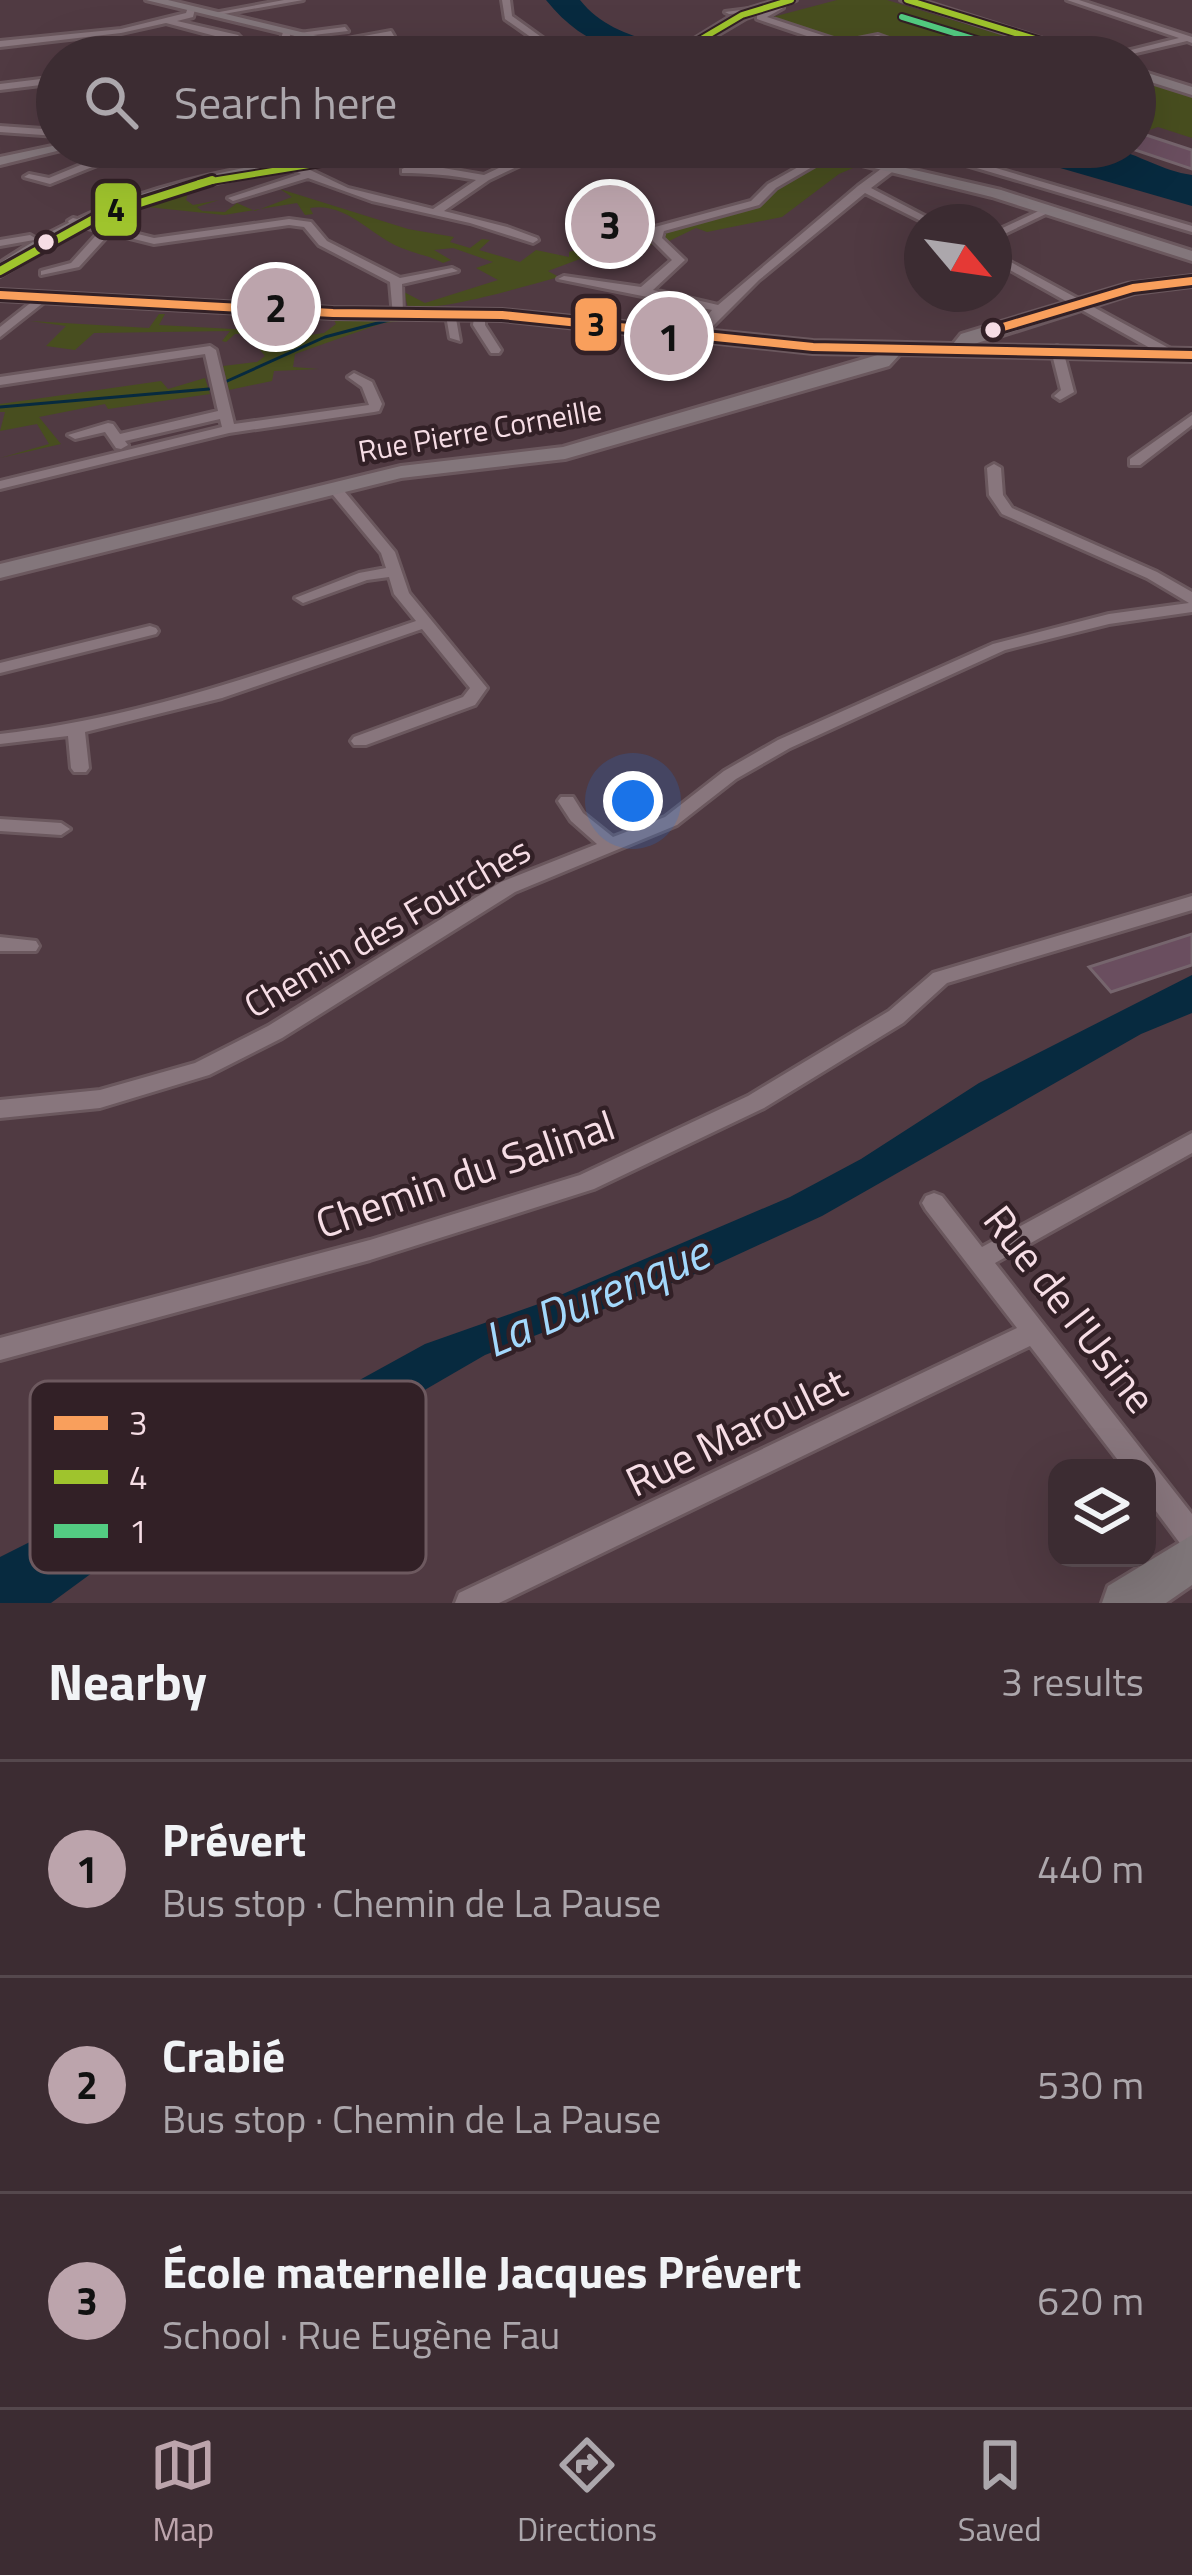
<!DOCTYPE html>
<html lang="en">
<head>
<meta charset="utf-8">
<style>
  body { margin:0; font-family:"Titillium Web",sans-serif; background:#47383e; color:#f1f3f6 }
  .controls { position:absolute; right:36px; bottom:36px; display:grid; overflow:hidden; border-radius:24px; box-shadow:0 12px 48px #0002 }
  .controls button { width:108px; height:108px; display:grid; place-items:center; padding:0; border:0; border-bottom:3px solid #55484d; background:#3c2c32; color:#f1f3f6; font:60px sans-serif }
  .compass { position:absolute; left:904px; top:204px; width:108px; height:108px; border-radius:50%; background:#3c2c32; box-shadow:0 12px 48px #0002; rotate:119deg }
  .you { position:absolute; left:633px; top:801px; width:42px; height:42px; margin:-30px; border:9px solid #fff; border-radius:50%; background:#1a73e8; box-shadow:0 0 0 18px #1a73e833 }
  .badge { display:grid; place-items:center; width:78px; height:78px; border-radius:50%; background:#bca4ac; color:#111; font-size:39px; font-weight:700 }
  .pin { position:absolute; translate:-50% -50%; border:6px solid #fff; box-shadow:0 3px 12px #0006 }
  .list { margin:0; padding:0; list-style:none }
  h2 { display:flex; justify-content:space-between; align-items:center; height:156px; margin:0; padding:0 48px; font-size:51px }
  h2 small { font-size:39px; font-weight:400; color:#aca7ac }
  .list li { display:grid; grid-template-columns:78px 1fr auto; gap:36px; align-items:center; box-sizing:border-box; height:216px; padding:0 48px; border-top:3px solid #55484d }
  .list b { display:block; font-size:45px; white-space:nowrap }
  .list p { margin:0; font-size:39px; white-space:nowrap; color:#aca7ac }
  .list em { font-size:39px; font-style:normal; color:#aca7ac }
  .icon { flex:none; width:66px; height:66px; fill:none; stroke:currentColor; stroke-width:2; stroke-linecap:round; stroke-linejoin:round }
  .map { position:relative; flex:none; width:1192px; height:1603px; overflow:hidden }
  .search { position:absolute; background:#3c2c32; box-shadow:0 12px 48px #0002; left:36px; right:36px; top:36px; height:132px; display:flex; align-items:center; gap:30px; box-sizing:border-box; padding:0 42px; border-radius:66px; color:#aca7ac; font-size:45px }
  .sheet { height:804px; background:#3c2c32 }
  nav { display:flex; justify-content:space-around; align-items:center; box-sizing:border-box; height:168px; border-top:3px solid #55484d; background:#3c2c32; font-size:33px; color:#aca7ac }
  nav a { display:grid; justify-items:center; gap:6px }
  nav .on { color:#bca4ac }
  .map>svg:first-child { display:block }
  .green { fill:#484e1f }
  .water { fill:#072a3f }
  .lines { fill:none; stroke-linecap:round; stroke-linejoin:round }
  .stream { stroke:#072a3f; stroke-width:3 }
  .building { fill:#6a4e5f; stroke:#76656d; stroke-width:3 }
  .street-casing { stroke:#6b585e; stroke-width:6 }
  .secondary-casing { stroke:#6b585e; stroke-width:6 }
  .primary-casing { stroke:#6b585e; stroke-width:6 }
  .street { fill:#88767d; fill-rule:evenodd }
  .secondary { fill:#83767b; fill-rule:evenodd }
  .primary { fill:#7f7679; fill-rule:evenodd }
  .bus-1-casing { stroke:#322026; stroke-width:14 }
  .bus-2-far1-casing { stroke:#322026; stroke-width:10 }
  .bus-2-casing { stroke:#322026; stroke-width:14 }
  .bus-3-casing { stroke:#322026; stroke-width:10 }
  .bus-1 { stroke:#f99f5c; stroke-width:8 }
  .bus-2-far1 { stroke:#9fc42d; stroke-width:6 }
  .bus-2 { stroke:#9fc42d; stroke-width:8 }
  .bus-3 { stroke:#53cc82; stroke-width:6 }
  .bus-dot { fill:#f6dde5; stroke:#322026; stroke-width:4.5 }
  .labels { text-anchor:middle; stroke-width:9; stroke-linejoin:round; paint-order:stroke }
  .far-street-label { font-size:30px; fill:#f6dde5; stroke:#322026 }
  .street-label { font-size:36px; fill:#f6dde5; stroke:#322026 }
  .near-street-label { font-size:42px; fill:#f6dde5; stroke:#322026 }
  .near-water-label { font-size:48px; font-style:italic; fill:#a3d8fc; stroke:#322026 }
  .key { fill:#322026; stroke:#6d595f; stroke-width:3 }
  .key-label { font-size:33px; fill:#f6dde5 }
  .line-badge { stroke:#322026; stroke-width:4.5 }
  .pale-badge-label { font-size:33px; text-anchor:middle; font-weight:bold; fill:#111 }
</style>
</head>
<body>
<div class="map">
<svg width="1192" height="1603" viewBox="0 0 1192 1603">
  <rect width="100%" height="100%" fill="#503a42"/>
  <path class="green" d="M837,0H887L1072,57H940L876,36L845,45L765,19Z
    M1135,76L1192,94V138L1158,127L1135,135Z
    M835,159L860,165L839,174L782,217L707,232L696,228L667,242L661,235L671,227L762,203L782,184Z
    M229,179L188,192L186,200L193,205L219,200L197,207L202,211L225,212L237,203L255,211L292,197L280,189L408,229L454,237L450,242L470,248L482,239L490,240L479,250L520,262L536,250L569,257V252C583,248 640,241 654,244L580,259L548,271L559,277C515,289 449,309 408,308L404,292L425,303L498,280L476,268L493,262L453,248L434,250L451,260L443,263C430,256 420,255 407,250C372,239 349,202 310,208L313,214L305,215L297,203L224,215L128,205Z
    M159,314H165L159,325L251,330L257,321L263,322L256,335L264,343L291,345L296,337L324,333L336,324L332,316L403,321L383,323L295,354L293,367L319,369L274,371L272,381L229,390L223,366L257,362L265,356L247,334H235L226,342L222,341L230,331L94,333L75,350L46,346L66,326L30,321L149,328Z
    M205,378L210,394L108,409L105,404L39,417L61,444L0,458L49,444L37,424L0,431L5,412H0V404L161,381L168,389Z"/>
  <path class="water" d="M546,0H580C618,48 689,45 748,57C668,57 601,69 546,0Z
    M987,147H1025L1067,155L1043,147C1065,147 1089,144 1110,148C1139,154 1162,171 1192,175V206Z
    M1192,975V1013L1141,1034L822,1216L700,1272L485,1355L347,1435L175,1512L51,1603H0V1557L171,1471L296,1415L425,1344L544,1302L790,1197L861,1159L979,1083Z"/>
  <g class="lines">
    <path class="stream" d="M225,382L325,337L389,320
      M0,407L209,389"/>
  </g>
  <path class="building" d="M1143,134L1192,150V169L1135,150V137Z
    M1192,934V965L1111,992L1089,967Z"/>
  <g class="lines">
    <defs>
      <path id="street" d="M284,0H303L218,15L214,13Z
        M502,0H510L512,16L569,57H559L505,19Z
        M1067,0H1079L1192,37V43L1187,41L1119,57H1103L1179,38Z
        M772,3L783,8L767,17L843,42L878,35L939,57H926L878,41L842,48L757,19V15L772,8L768,5Z
        M188,7L195,9L193,17L177,21L238,35L245,42L247,57H239L238,45L167,57H148L234,41L166,23L121,33L0,47V41L121,29L186,13Z
        M757,8L760,12L729,14L725,12Z
        M345,27L348,31L296,37L292,34Z
        M287,30L291,32L284,57H276L283,32Z
        M391,31L394,36L335,45L331,42Z
        M384,51L387,56L360,57Z
        M57,77V83L0,90V84Z
        M0,126L57,130V136L0,132Z
        M124,147H138L125,154L140,158L151,154L148,147H158L162,155L141,164L117,157L50,184L24,177L29,174L49,178Z
        M543,147H622L590,155L554,149L489,180L444,211L507,227L537,238L538,240L533,243L470,223L372,201L308,178L233,201L228,198L301,174L283,164L282,162L287,159L348,188L433,209L476,180C451,175 428,173 402,173V169L414,163L484,175Z
        M925,147L1192,226V232L926,153L896,169L871,188L936,222H923L865,193L759,280L700,339L690,336L712,310L558,279L564,276L641,287L672,260L651,239L655,227L751,201L768,184L825,152H831V156L776,188L759,205L664,231L662,238L685,260L653,290L718,305L858,186L885,166Z
        M1045,208L1054,210L994,239V232Z
        M73,218L154,238L289,219L311,222L327,241L400,278L452,268L458,271L402,284L403,313L393,316L390,282L319,245L304,227L289,225L154,244L110,233L79,267L41,275V271L71,263L100,231L69,223L68,221Z
        M30,235L35,238L34,240L0,246V240Z
        M994,253L1176,352L1178,355L1168,358L994,261Z
        M38,297L48,299L0,337V327Z
        M271,306L277,310L275,315H294L300,319L294,323L264,322L265,310Z
        M445,310L455,313L460,341L450,338Z
        M475,310L485,313V325L501,350L499,353H491L473,325Z
        M210,346L216,350L234,424L369,405L362,387L348,377L354,373L372,382L382,404L379,411L374,412L229,433L0,489V481L222,427L220,419L125,441L128,445L121,449L116,448L105,432L75,439L68,435L108,423L113,424L120,434L218,411L205,354L0,385V377Z
        M1057,346L1063,350L1074,392L1060,400L1054,396L1061,390L1051,350Z
        M1192,415V425L1140,465H1130V459Z
        M994,464L1001,468L1003,495L1012,508L1157,572L1192,592V612L1109,624L1005,650L790,748L736,779L677,825L515,892L282,1038L209,1075L100,1108L0,1118V1100L100,1090L195,1063L268,1026L501,882L597,844L571,821L558,801L561,797H573L583,813L613,837L665,817L724,771L778,740L993,644L1109,614L1189,603L1147,578L1002,514L989,495L987,468Z
        M335,485L340,486L395,552L409,593L487,688L475,705L366,745H354L351,741L354,737L463,697L470,688L422,629L222,698L85,732L89,768L86,772H74L71,768L68,736L0,744V734C146,717 277,668 416,621L394,594L389,577L367,580L303,603L295,598L359,573L386,568L381,553L328,489Z
        M150,626L156,628L158,631L156,634L0,673V663Z
        M0,819L61,823L70,829L61,835L0,831Z
        M1192,896V910L947,983L903,1023L764,1108L594,1189L370,1260L0,1360V1338L370,1240L580,1175L748,1096L889,1011L933,973Z
        M0,937L36,941L39,946L36,951H0Z
        M1192,1133V1153L995,1263L1192,1514V1550L1182,1546L1147,1499V1468H1124L1030,1346L499,1603H455L459,1593L1017,1328L926,1210L922,1203L926,1196L934,1193L942,1196L982,1247Z"/>
      <path id="secondary" d="M146,0H168L405,57H382Z
        M778,0H796L746,18L680,57H665L738,12Z
        M901,0H920L1100,57H1080Z
        M1135,69L1192,87V95L1135,77Z
        M57,145L73,147L0,165V157Z
        M385,147H427L255,174L151,198L100,218L0,276V263C115,183 249,164 385,147Z
        M789,147H815L1001,190L1192,251V261L992,197Z
        M1192,276V286L1135,293L971,345L1192,349V361L900,354L889,366L565,459L401,478L0,578V564L401,466L563,447L881,354L813,353L502,320L333,318L0,300V290L333,308L502,310L813,341L953,344L961,334L1127,284Z"/>
      <path id="primary" d="M1192,1535V1585L1166,1603H1102L1108,1586Z"/>
    </defs>
    <use href="#street" class="street-casing"/>
    <use href="#secondary" class="secondary-casing"/>
    <use href="#primary" class="primary-casing"/>
    <use href="#street" class="street"/>
    <use href="#secondary" class="secondary"/>
    <use href="#primary" class="primary"/>
    <defs>
      <path id="bus-1" d="M0,295L333,313L502,315L813,347L1192,355
        M993,330L1133,288L1192,281"/>
      <path id="bus-2-far1" d="M907,0L1094,57
        M671,57L742,15L791,0
        M199,183L420,147"/>
      <path id="bus-2" d="M0,271L99,216L212,180"/>
      <path id="bus-3" d="M902,17L1032,57"/>
    </defs>
    <use href="#bus-1" class="bus-1-casing"/>
    <use href="#bus-2-far1" class="bus-2-far1-casing"/>
    <use href="#bus-2" class="bus-2-casing"/>
    <use href="#bus-3" class="bus-3-casing"/>
    <use href="#bus-1" class="bus-1"/>
    <use href="#bus-2-far1" class="bus-2-far1"/>
    <use href="#bus-2" class="bus-2"/>
    <use href="#bus-3" class="bus-3"/>
  </g>
  <g class="bus-dot">
    <circle cx="46" cy="242" r="10"/>
    <circle cx="993" cy="330" r="10"/>
  </g>
  <g class="labels">
    <g class="far-street-label">
      <text transform="translate(480 431) rotate(-10)" y="10">Rue Pierre Corneille</text>
    </g>
    <g class="street-label">
      <text transform="translate(387 927) rotate(-30)" y="13">Chemin des Fourches</text>
    </g>
    <g class="near-street-label">
      <text transform="translate(465 1174) rotate(-19)" y="15">Chemin du Salinal</text>
      <text transform="translate(1070 1309) rotate(52)" y="15">Rue de l'Usine</text>
      <text transform="translate(736 1432) rotate(-26)" y="15">Rue Maroulet</text>
    </g>
    <g class="near-water-label">
      <text transform="translate(596 1296) rotate(-23)" y="17">La Durenque</text>
    </g>
  </g>
  <rect x="30" y="1381" width="396" height="192" rx="18" class="key"/>
  <rect x="54" y="1416" width="54" height="14" fill="#f99f5c"/>
  <rect x="54" y="1470" width="54" height="14" fill="#9fc42d"/>
  <rect x="54" y="1524" width="54" height="14" fill="#53cc82"/>
  <g class="key-label">
    <text x="129" y="1435">3</text>
    <text x="129" y="1489">4</text>
    <text x="129" y="1543">1</text>
  </g>
  <g class="line-badge">
    <rect x="93" y="181" width="46" height="57" rx="12" fill="#9fc42d"/>
    <rect x="573" y="296" width="46" height="57" rx="12" fill="#f99f5c"/>
  </g>
  <g class="pale-badge-label">
    <text x="116" y="221">4</text>
    <text x="596" y="336">3</text>
  </g>
</svg>
<div class="controls">
<button><svg class="icon" aria-label="layers" viewBox="0 0 24 24"><path d="M12 4l9 5-9 5-9-5zM3 14l9 5 9-5"/></svg></button>
</div>
<svg class="compass" viewBox="-18 -18 36 36"><path d="M0-13l5 13h-10z" fill="#e53935"/><path d="M0 13l5-13h-10z" fill="#aca7ac"/></svg>
<div class="you"></div>
<div class="pin badge" style="left:669px;top:336px">1</div>
<div class="pin badge" style="left:276px;top:307px">2</div>
<div class="pin badge" style="left:610px;top:224px">3</div>
<div class="search"><svg class="icon" aria-label="search" viewBox="0 0 24 24"><circle cx="10" cy="10" r="6"/><path d="M15 15l6 6"/></svg>Search here</div>
</div>
<section class="sheet">
<h2>Nearby<small>3 results</small></h2>
<ul class="list">
<li><span class="badge">1</span><div><b>Prévert</b><p>Bus stop · Chemin de La Pause</p></div><em>440 m</em></li>
<li><span class="badge">2</span><div><b>Crabié</b><p>Bus stop · Chemin de La Pause</p></div><em>530 m</em></li>
<li><span class="badge">3</span><div><b>École maternelle Jacques Prévert</b><p>School · Rue Eugène Fau</p></div><em>620 m</em></li>
</ul>
</section>
<nav>
<a class="on"><svg class="icon" aria-label="map" viewBox="0 0 24 24"><path d="M3 6l6-2 6 2 6-2v14l-6 2-6-2-6 2zM9 4v14M15 6v14"/></svg>Map</a>
<a><svg class="icon" aria-label="directions" viewBox="0 0 24 24"><path d="M12 3l9 9-9 9-9-9zM9 14v-3h6M13 9l2 2-2 2"/></svg>Directions</a>
<a><svg class="icon" aria-label="saved" viewBox="0 0 24 24"><path d="M7 4h10v16l-5-4-5 4z"/></svg>Saved</a>
</nav>
</body>
</html>
